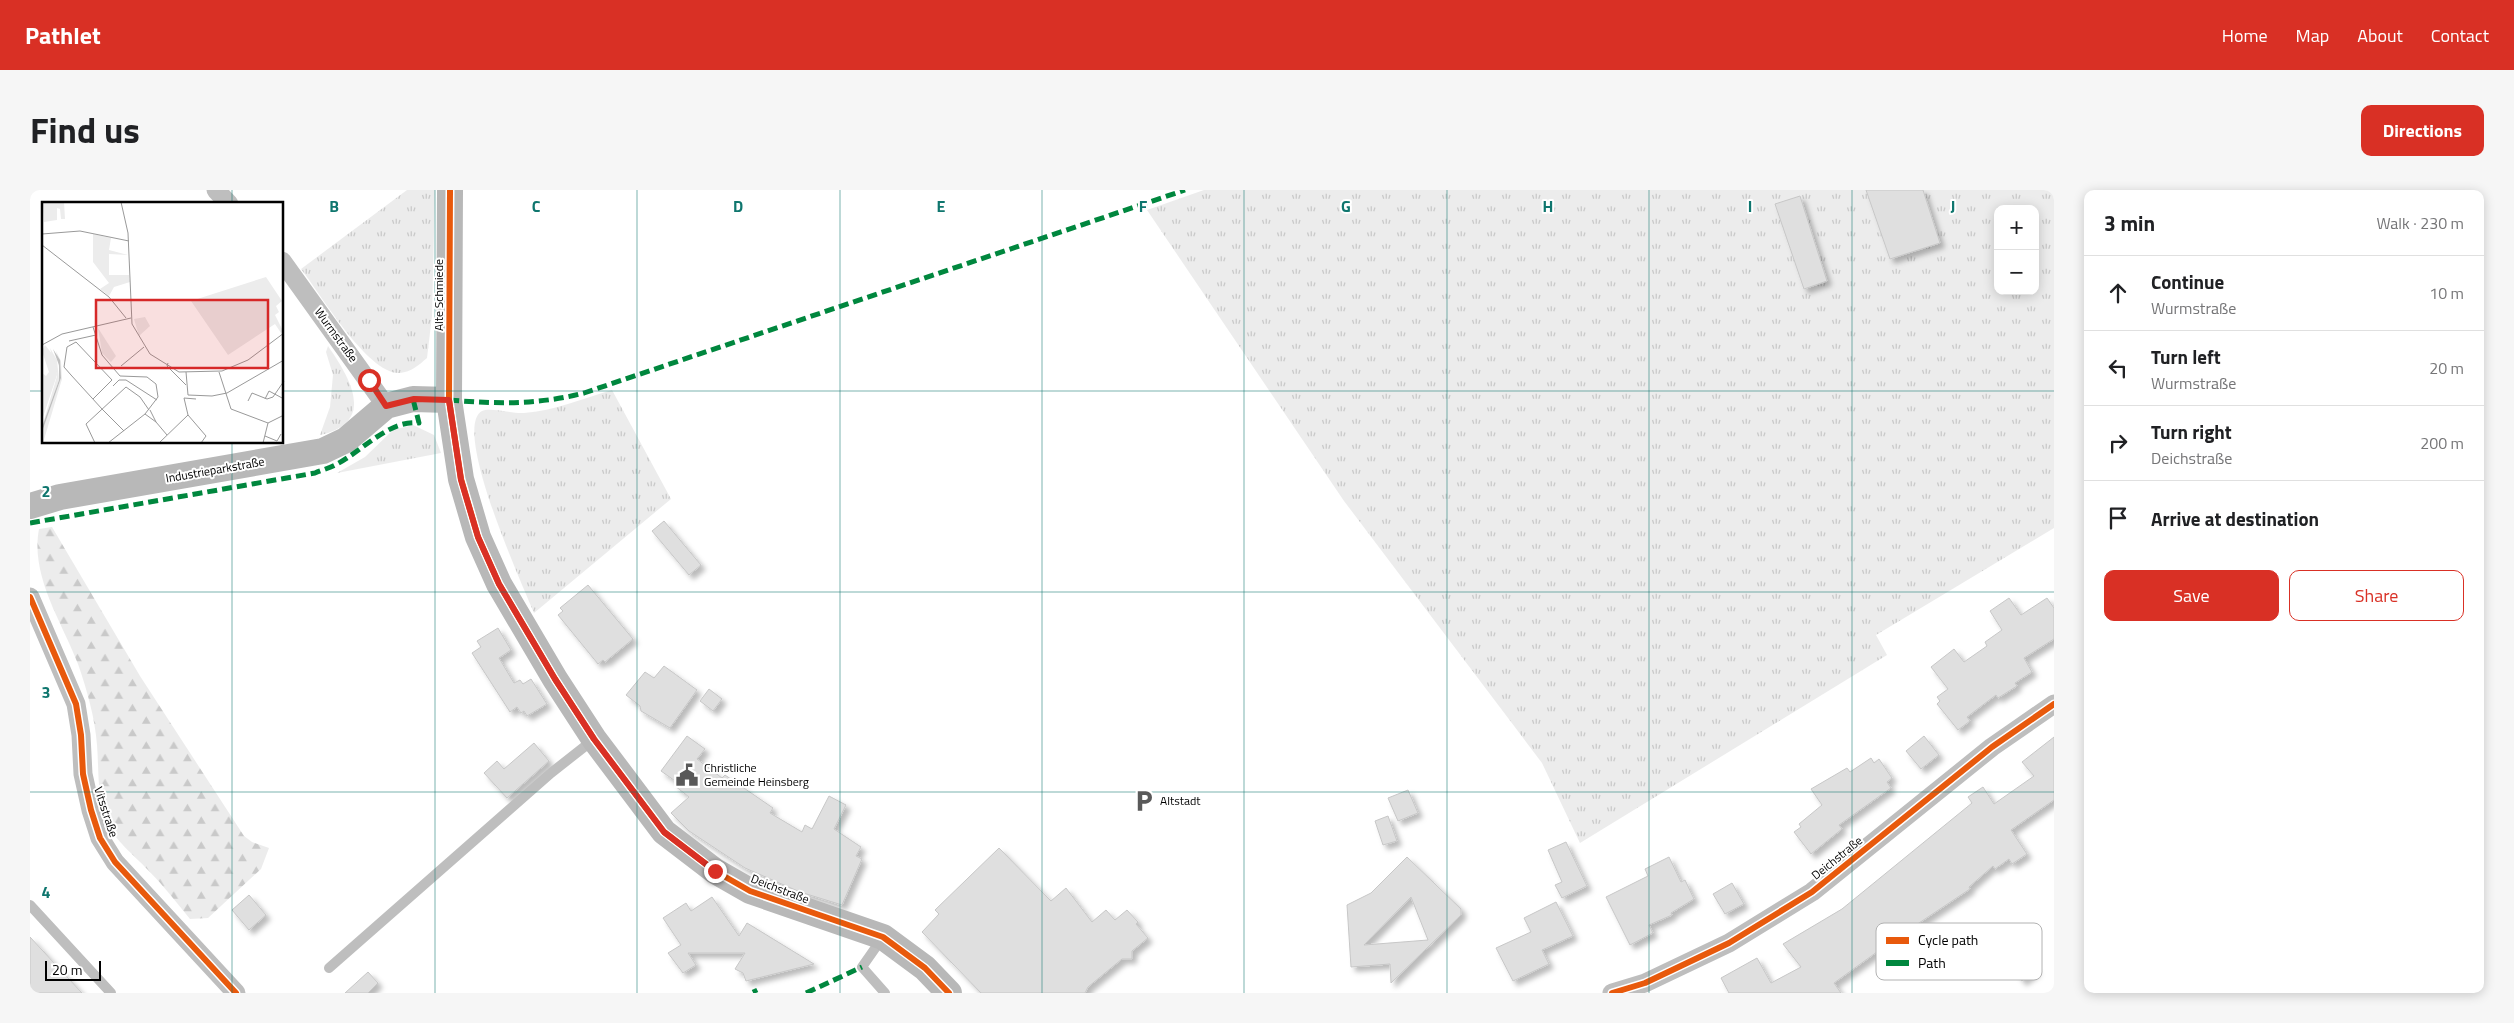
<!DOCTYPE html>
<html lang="en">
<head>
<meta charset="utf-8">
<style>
  body { margin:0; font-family:"Titillium Web",sans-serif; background:#f6f6f6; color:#202124 }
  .controls { position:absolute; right:15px; top:15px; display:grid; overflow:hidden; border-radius:10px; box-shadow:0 2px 12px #0003 }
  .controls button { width:45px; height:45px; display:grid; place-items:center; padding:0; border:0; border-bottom:1px solid #e0e0e0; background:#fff; color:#202124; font:25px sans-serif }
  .scale { position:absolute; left:15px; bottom:12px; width:56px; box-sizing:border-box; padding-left:5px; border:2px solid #000; border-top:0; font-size:14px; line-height:18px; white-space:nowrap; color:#000; -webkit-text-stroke:4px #fff; paint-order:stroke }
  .stop { position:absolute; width:15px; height:15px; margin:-11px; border:4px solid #d93025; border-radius:50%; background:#fff }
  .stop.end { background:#d93025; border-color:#fff; box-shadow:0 1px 5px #0008 }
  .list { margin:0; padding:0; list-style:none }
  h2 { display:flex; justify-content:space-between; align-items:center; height:65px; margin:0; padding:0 20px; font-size:21px }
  h2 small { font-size:16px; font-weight:400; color:#757577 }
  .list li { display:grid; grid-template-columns:32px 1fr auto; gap:15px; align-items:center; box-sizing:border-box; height:75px; padding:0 20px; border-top:1px solid #e0e0e0 }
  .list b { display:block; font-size:19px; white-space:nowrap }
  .list p { margin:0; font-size:16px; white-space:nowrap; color:#757577 }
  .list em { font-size:16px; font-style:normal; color:#757577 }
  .actions { display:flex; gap:10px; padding:15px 20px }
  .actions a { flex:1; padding:11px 0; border:1px solid #d93025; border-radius:10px; text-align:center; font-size:18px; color:#d93025 }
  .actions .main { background:#d93025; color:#fff }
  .icon { flex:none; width:28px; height:28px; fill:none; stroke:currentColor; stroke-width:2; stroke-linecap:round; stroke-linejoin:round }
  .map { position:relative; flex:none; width:2024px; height:803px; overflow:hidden; border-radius:10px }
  header { display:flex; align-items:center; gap:30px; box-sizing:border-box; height:70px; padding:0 25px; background:#d93025; color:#fff }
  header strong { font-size:24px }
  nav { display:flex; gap:28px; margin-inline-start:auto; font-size:18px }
  .intro { display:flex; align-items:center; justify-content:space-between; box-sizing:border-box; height:120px; padding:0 30px }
  h1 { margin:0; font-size:35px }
  .button { padding:12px 22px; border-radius:10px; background:#d93025; color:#fff; font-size:18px; font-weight:700 }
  main { display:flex; gap:30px; padding:0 30px }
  aside { flex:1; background:#fff; border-radius:10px; box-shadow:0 2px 12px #0003 }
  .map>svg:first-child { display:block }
  .grass { fill:url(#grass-tufts); fill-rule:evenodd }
  .forest { fill:url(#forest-firs) }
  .building { fill:#dfdfdf; stroke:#c7c7c7; fill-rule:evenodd; filter:url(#shadow) }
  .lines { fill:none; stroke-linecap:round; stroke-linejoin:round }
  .lane { stroke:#bebebe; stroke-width:10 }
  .street { stroke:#bebebe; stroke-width:19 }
  .secondary { stroke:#b8b8b8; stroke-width:26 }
  .quiet { stroke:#00873e; stroke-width:5; stroke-dasharray:10 5; stroke-linecap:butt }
  .cycleway-casing { stroke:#fff; stroke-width:9 }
  .cycleway { stroke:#e8590c; stroke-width:6 }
  .route { stroke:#d93025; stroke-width:6 }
  .grid { fill:none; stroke:#0f766e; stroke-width:1; stroke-opacity:0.55 }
  .labels { text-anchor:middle; stroke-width:4; stroke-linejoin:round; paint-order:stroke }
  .street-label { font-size:12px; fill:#000; stroke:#fff }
  .poi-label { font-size:12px; fill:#000; stroke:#fff; text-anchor:start }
  .inset-road { fill:none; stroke:#999; stroke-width:1 }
  .view { fill:#d62828; fill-opacity:0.15; stroke:#d62828; stroke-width:2.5 }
  .inset-edge { fill:none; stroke:#000; stroke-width:2.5 }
  .key { fill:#fff; stroke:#b2b2b2; stroke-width:1 }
  .key-label { font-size:14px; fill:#000 }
  .grid-label { font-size:16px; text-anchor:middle; font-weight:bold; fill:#0f766e; stroke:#fff; stroke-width:4; stroke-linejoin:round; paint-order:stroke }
</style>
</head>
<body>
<header>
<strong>Pathlet</strong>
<nav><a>Home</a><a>Map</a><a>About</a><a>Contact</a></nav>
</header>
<div class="intro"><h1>Find us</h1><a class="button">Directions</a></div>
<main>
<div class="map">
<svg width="2024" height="803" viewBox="0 0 2024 803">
  <defs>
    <pattern id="grass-tufts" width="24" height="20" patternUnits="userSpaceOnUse" patternTransform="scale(1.25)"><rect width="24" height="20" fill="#ececec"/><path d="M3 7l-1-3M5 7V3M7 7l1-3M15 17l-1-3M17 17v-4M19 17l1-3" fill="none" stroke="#c9c9c9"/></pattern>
    <pattern id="forest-firs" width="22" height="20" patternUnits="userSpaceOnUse" patternTransform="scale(1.25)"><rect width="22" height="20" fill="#ececec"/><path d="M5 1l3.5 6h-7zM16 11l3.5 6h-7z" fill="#c9c9c9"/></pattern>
    <filter id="shadow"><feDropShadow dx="4.5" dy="4.5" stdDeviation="2.5" flood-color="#0004"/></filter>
  </defs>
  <rect width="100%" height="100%" fill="#fff"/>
  <path class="grass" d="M377,0H405L402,126L397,168C389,175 381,182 370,183C338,185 290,103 271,79Z
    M1174,0H2024V338L1846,445L1857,465L1550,653L1512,573L1314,311L1117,20ZM1968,19H2005V101H1968Z
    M298,156C320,188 347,232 290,245L300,217L303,185L296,162Z
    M582,200L641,309L504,423C493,396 421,238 452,221C460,217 483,224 494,223C524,221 554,208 582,200Z
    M383,235L404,245L411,263L307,283L335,267L363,240Z"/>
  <path class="forest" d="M22,337L110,486L214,646L222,652L239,658L231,679L178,728L160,729C146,712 133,695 118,680C104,665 84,650 76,630C67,607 69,580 67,555C65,528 57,500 48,474C32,432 0,386 9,339Z"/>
  <path class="building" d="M1836,0H1893L1910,53L1860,69Z
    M1770,6L1797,91L1774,99L1745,14Z
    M634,331L671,375L659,385L622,341Z
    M558,395L603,449L575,472L573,470L568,474L528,425L533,421L530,418Z
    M1979,408L1991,425L2017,408L2024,418V449L1994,468L2002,482L1985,493L1987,496L1968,508L1966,505L1937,527L1940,531L1928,540L1907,514L1910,511L1907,507L1918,499L1901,477L1924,459L1934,472L1957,456L1955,452L1972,440L1960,421Z
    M468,438L481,460L469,468L484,493L490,490L493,494L501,489L517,514L497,526L494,521L491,523L487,517L480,522L442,463L451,457L447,451Z
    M634,476L667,500L640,538L611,521L610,516L596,505L615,482L624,488Z
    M679,499L692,509L683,521L670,511Z
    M657,546L675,559L667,569L692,588L695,585L743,618L740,623L772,642L775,635L782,639L799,606L816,615L804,639L831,657L826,666L832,669L812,715L770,702L715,678L659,641L641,623L659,607L645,596L648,593L631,581Z
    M1894,546L1909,565L1891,579L1876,561Z
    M2024,547V610L1981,640L1997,664L1982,674L1979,669L1965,679L1963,676L1939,697L1940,699L1877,741L1882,748L1863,761L1858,754L1804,793L1811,803H1699L1691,788L1727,768L1741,793L1771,777L1753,754L1812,719L1942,613L1938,607L1953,597L1964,614L2004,586L1992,572Z
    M504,553L519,571L477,608L454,583L467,571L474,579Z
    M1841,568L1844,573L1849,569L1862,588L1857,592L1861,598L1809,635L1812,639L1781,664L1764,642L1771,637L1769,634L1792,615L1781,599L1817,578L1820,582Z
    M1378,600L1388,623L1368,631L1358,608Z
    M1358,626L1367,651L1353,655L1345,631Z
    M1536,652L1557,696L1532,708L1525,695L1532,692L1518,660Z
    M969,658L1021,711L1036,698L1062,732L1076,720L1085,730L1097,720L1108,732L1106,734L1118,748L1102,761V769H1092L1058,797L1055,803H951L892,742L909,724L905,720Z
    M1377,667L1431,719V725L1361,793L1360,774L1321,777L1317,715L1341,703ZM1381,707L1398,750L1334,755Z
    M1639,667L1651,692L1655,690L1664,709L1641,723L1642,725L1619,735L1623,743L1600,755L1576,707L1618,686L1615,679Z
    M1702,693L1714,714L1695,724L1683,704Z
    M219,705L236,725L219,740L202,720Z
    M682,707L709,746L717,733L784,774L716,791L713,783L705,779L715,763H658L666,775L653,783L638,763L651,755L633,728L656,713L661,721Z
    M1526,712L1543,746L1512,760L1519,774L1483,791L1466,758L1501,742L1494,728Z
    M0,747L52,803H0Z
    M1997,769L2006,781L1992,791L1983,779Z
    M338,782L348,793L338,803H315Z"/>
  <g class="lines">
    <path class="lane" d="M0,715L81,803
      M853,747L832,777L855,803
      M299,778L521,583L563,550"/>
    <path class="street" d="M186,0L199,14
      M252,71L356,216
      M0,407L46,514L51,545L53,584L61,620L70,648L85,672L206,803
      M1582,803L1615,793L1699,753L1782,702L1962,557L2024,514"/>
    <path class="secondary" d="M420,0L419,210L431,289L448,347L469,394L525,489L564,549L634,642L685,681L720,701L853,747L895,778L919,803
      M0,316L30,307L293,261L316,250L356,216L383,209L419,210"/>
    <path class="quiet" d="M419,210C466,214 508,215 554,203L1155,0
      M0,333L285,283C292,280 300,278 307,274C332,261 360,229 389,233L383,209
      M724,799L726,803
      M776,803L832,777"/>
    <defs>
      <path id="cycleway" d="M420,0L419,210L431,289L448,347L469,394L525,489L564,549L634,642L685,681L720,701L853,747L895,778L919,803
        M0,407L46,514L51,545L53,584L61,620L70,648L85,672L206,803
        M1582,803L1615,793L1699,753L1782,702L1962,557L2024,514"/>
    </defs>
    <use href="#cycleway" class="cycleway-casing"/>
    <use href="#cycleway" class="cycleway"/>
  </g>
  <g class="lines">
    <path class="route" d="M339,190L356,216L384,209L419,210L431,290L448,347L469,394L525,489L564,549L634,642L685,681"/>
  </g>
  <path class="grid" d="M202,0V14M405,0V803M607,0V803M810,0V803M1012,0V803M1214,0V803M1417,0V803M1619,0V803M1822,0V803M0,201H14M252,201H2024M202,252V803M0,402H2024M0,602H2024"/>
  <defs>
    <symbol id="civic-bare" viewBox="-9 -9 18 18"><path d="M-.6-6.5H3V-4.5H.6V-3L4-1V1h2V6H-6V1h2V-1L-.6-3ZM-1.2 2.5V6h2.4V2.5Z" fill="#595959" stroke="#fff" stroke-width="2.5" paint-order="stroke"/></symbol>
    <symbol id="parking-bare" viewBox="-9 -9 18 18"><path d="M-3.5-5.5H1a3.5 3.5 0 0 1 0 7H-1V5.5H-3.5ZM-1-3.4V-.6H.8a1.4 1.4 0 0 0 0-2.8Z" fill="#595959" stroke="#fff" stroke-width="2.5" paint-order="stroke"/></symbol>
  </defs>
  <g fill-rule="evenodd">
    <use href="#civic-bare" x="641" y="569" width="32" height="32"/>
    <use href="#parking-bare" x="1098" y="595" width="32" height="32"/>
  </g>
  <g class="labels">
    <g class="street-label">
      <text transform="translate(409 105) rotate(-90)" y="4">Alte Schmiede</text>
      <text transform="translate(306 145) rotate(54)" y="4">Wurmstraße</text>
      <text transform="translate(185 280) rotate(-10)" y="4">Industrieparkstraße</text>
      <text transform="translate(76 622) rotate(72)" y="4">Vitsstraße</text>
      <text transform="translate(1807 668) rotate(-39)" y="4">Deichstraße</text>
      <text transform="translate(750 699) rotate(21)" y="4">Deichstraße</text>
    </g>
    <g class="poi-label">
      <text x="674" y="582">Christliche<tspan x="674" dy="14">Gemeinde Heinsberg</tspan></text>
      <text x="1130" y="615">Altstadt</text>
    </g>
  </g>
  <g transform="translate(12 12)">
    <rect width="241" height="241" fill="#fff"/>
    <path d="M1,0H22L23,17H19L18,7L15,6V18L2,20ZM51,32L69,36L67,48L86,53L67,52V73H87L88,80L72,85L67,94L58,87L67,81L51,60ZM224,75L240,99L234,104L237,110L233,113L241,129L239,131L233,122L186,153L149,99ZM103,115L108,124L97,134L92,117ZM8,146L15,158L17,178L0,225L15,174ZM14,149L19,159L20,177L1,241V227L19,176Z" fill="#ececec"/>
    <path d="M56,126L74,154L69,160L60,151ZM3,143L11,153L15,173L0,218V171L4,174L7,170L0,149Z" fill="#ececec"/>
    <path d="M11,147L18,158L19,176L1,227L0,241V225L17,178V163Z" fill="#bfbfbf"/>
    <path class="inset-road" d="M79,0L86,31L90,122L108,152L137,170L180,169L206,158L242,131M0,32L38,29L87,39M0,43L67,95L84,116M51,125L60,153L78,174L105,175L114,182L116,195L103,212L114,220L108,208M27,139L54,133M0,143L20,132L89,116M126,161L125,164L144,183M79,164L102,145M144,170L146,193L170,194L185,191L242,158M177,170L189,207L226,221M71,184L77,178H84L115,198M51,197L70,178L34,140L25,145L22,165L29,173L60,207L82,229M223,197L227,189L242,197M206,199L210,191L225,197L231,195L242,179M146,213L142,196L154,197M114,220L125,233M223,234L235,239L239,232M53,241L44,222L84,185L98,195L107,208M66,241L103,212M117,241L146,213L164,234L159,241M221,241L226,221L242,213"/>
    <path class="view" d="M54,98H226V166H54Z"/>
    <rect width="241" height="241" class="inset-edge"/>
  </g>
  <rect x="1846" y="733" width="166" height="57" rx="8" class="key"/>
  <rect x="1856" y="747" width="23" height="7" fill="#e8590c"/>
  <rect x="1856" y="770" width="23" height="6" fill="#00873e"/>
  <g class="key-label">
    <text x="1888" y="755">Cycle path</text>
    <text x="1888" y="778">Path</text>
  </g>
  <g class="grid-label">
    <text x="304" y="22">B</text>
    <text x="506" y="22">C</text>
    <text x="708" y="22">D</text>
    <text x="911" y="22">E</text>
    <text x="1113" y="22">F</text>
    <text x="1316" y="22">G</text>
    <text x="1518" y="22">H</text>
    <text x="1720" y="22">I</text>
    <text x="1923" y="22">J</text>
    <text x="16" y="307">2</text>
    <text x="16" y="508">3</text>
    <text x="16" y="708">4</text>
  </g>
</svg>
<div class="controls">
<button>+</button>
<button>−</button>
</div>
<div class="scale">20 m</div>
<div class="stop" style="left:339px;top:190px"></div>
<div class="stop end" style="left:685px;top:681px"></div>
</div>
<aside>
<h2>3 min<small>Walk · 230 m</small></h2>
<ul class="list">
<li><svg class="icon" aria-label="ahead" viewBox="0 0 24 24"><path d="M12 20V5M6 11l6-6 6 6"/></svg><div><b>Continue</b><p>Wurmstraße</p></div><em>10 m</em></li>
<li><svg class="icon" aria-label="left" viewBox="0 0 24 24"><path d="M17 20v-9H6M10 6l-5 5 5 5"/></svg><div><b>Turn left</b><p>Wurmstraße</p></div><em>20 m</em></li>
<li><svg class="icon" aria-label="right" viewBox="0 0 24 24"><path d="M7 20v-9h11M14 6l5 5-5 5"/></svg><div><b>Turn right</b><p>Deichstraße</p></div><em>200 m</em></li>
<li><svg class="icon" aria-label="arrive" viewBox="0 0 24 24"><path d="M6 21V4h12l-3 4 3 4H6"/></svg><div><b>Arrive at destination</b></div></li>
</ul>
<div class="actions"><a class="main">Save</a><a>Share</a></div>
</aside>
</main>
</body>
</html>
